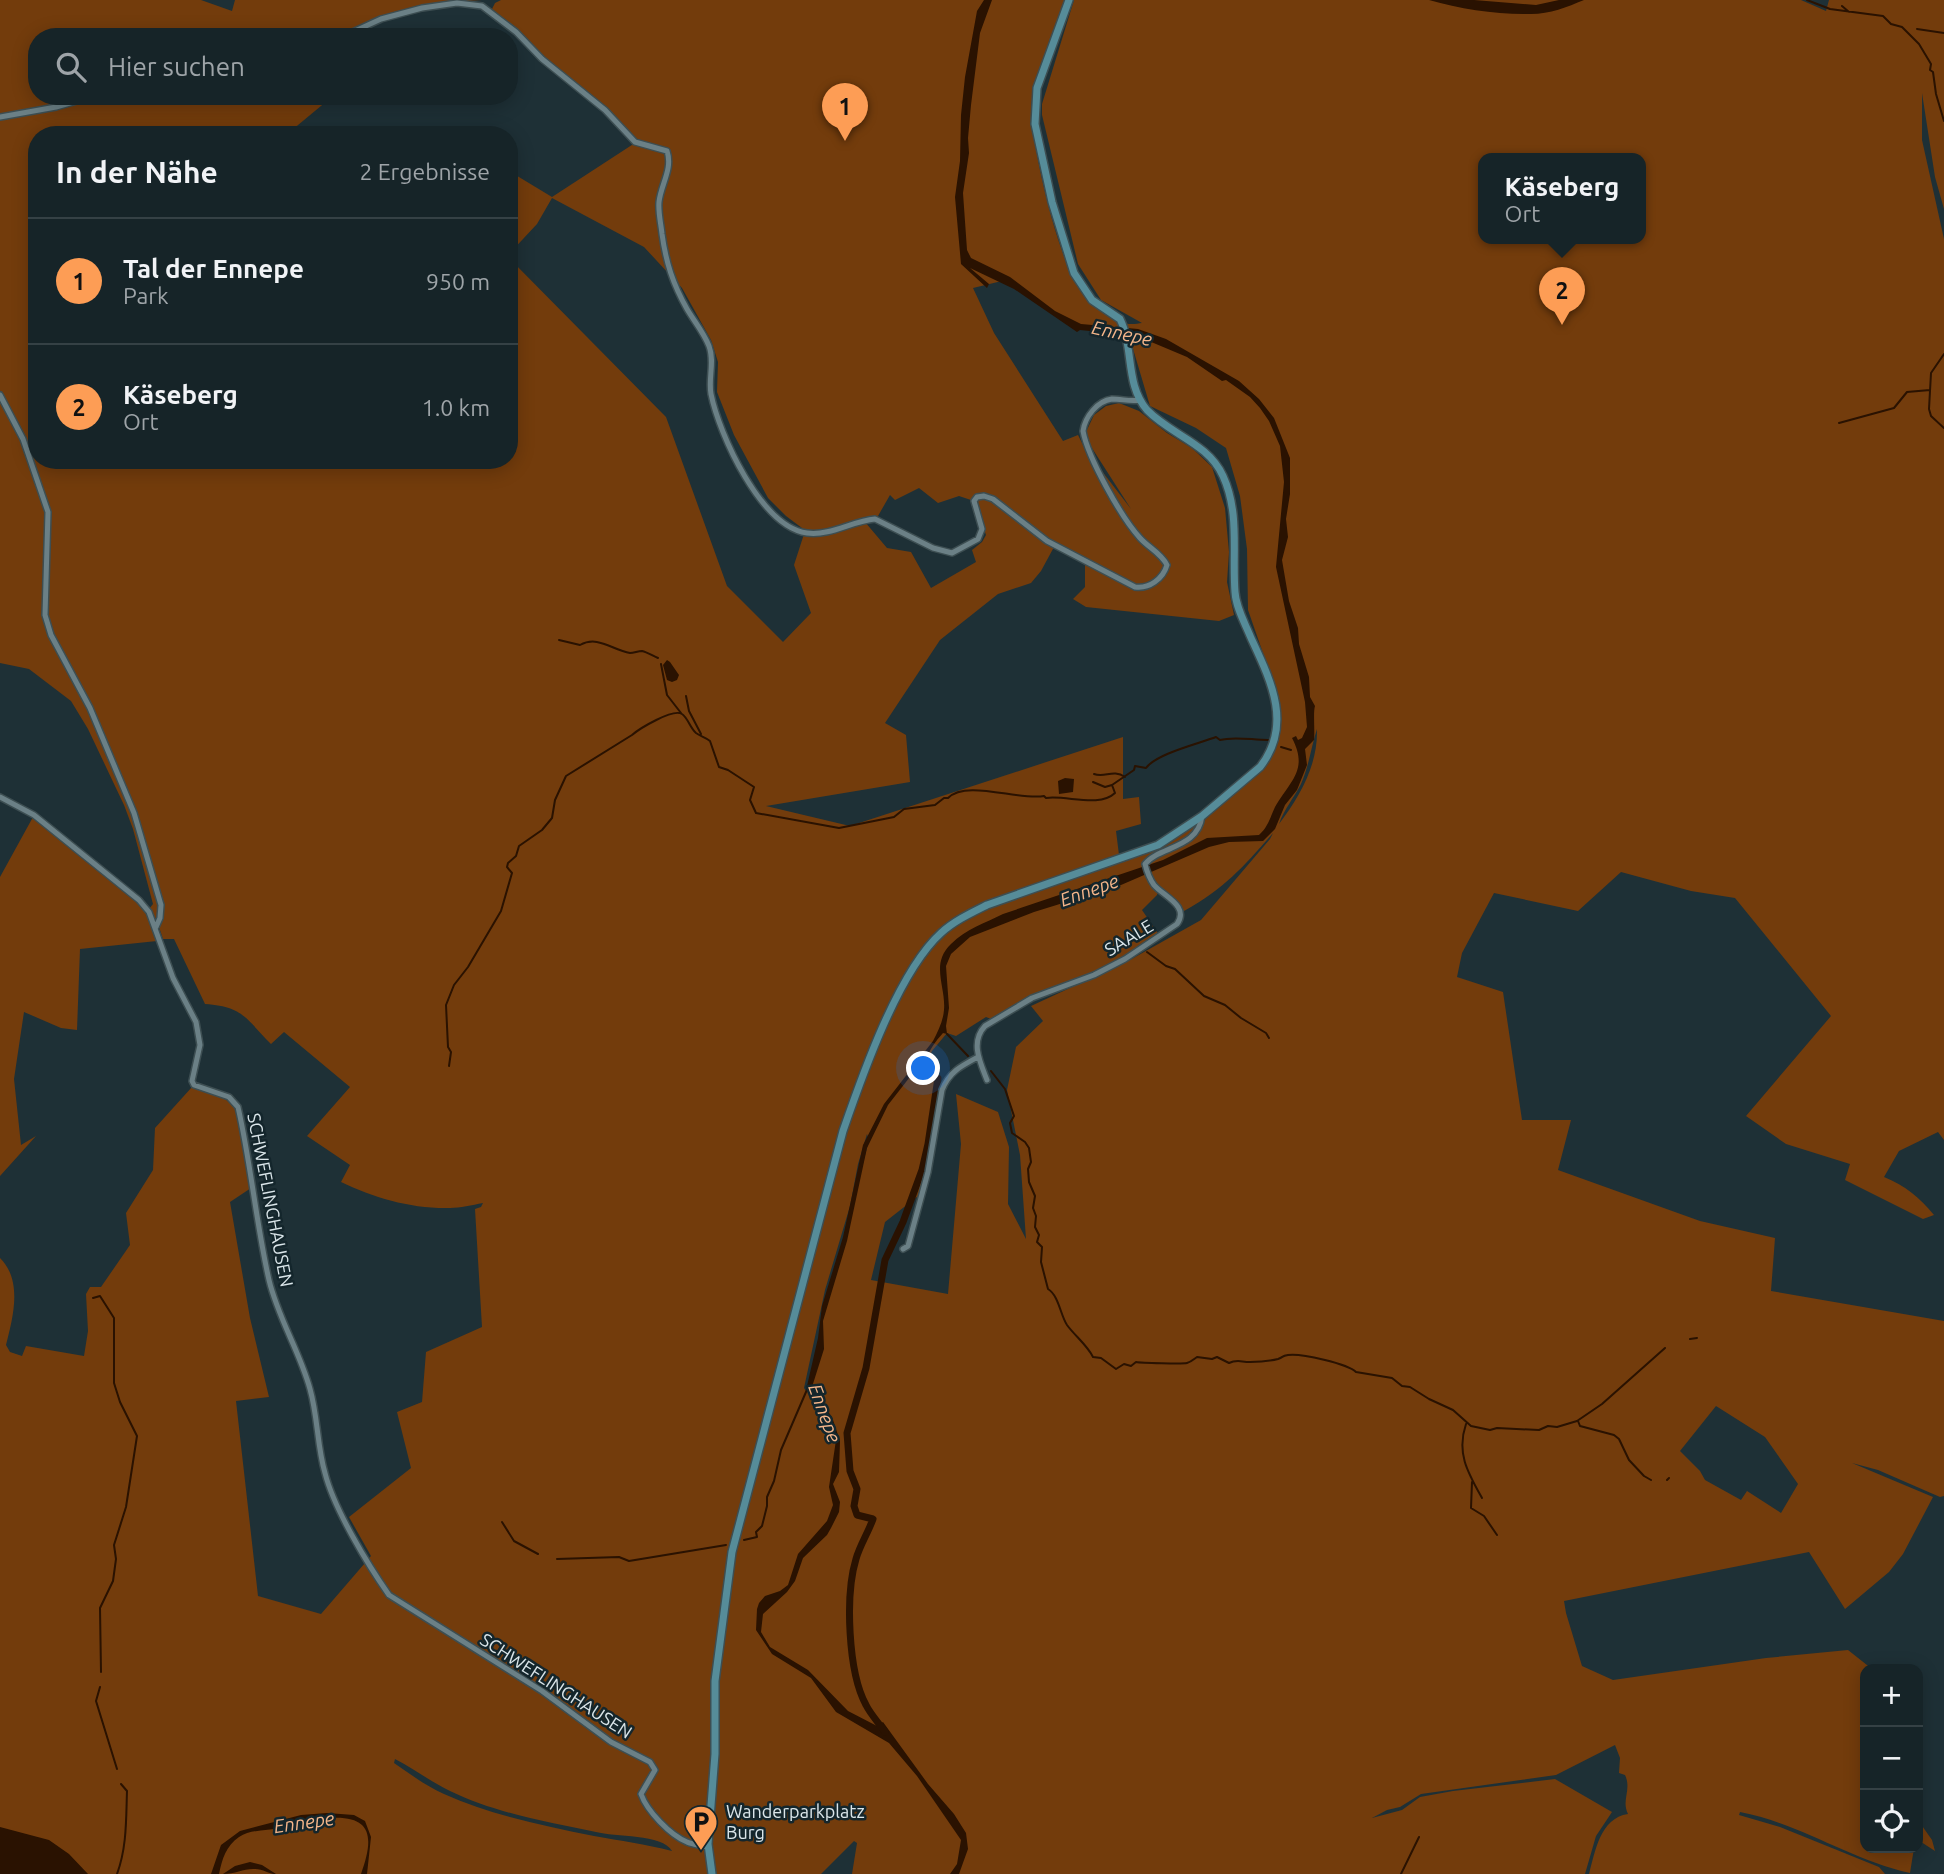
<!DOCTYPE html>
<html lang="de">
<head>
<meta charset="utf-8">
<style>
  body { margin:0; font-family:Ubuntu,sans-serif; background:#1f2c30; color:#f1f3f6 }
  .controls { position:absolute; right:21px; bottom:21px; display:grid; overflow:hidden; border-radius:14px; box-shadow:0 4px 18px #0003 }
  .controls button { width:63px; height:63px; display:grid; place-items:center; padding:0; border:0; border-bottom:2px solid #354145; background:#162428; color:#f1f3f6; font:35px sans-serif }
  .you { position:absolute; left:924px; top:1069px; width:24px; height:24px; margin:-18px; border:5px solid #fff; border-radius:50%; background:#1a73e8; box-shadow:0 0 0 10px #1a73e833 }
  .badge { display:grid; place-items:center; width:46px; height:46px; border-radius:50%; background:#fd9d55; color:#111; font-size:23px; font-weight:700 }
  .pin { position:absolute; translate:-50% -58px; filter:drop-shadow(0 2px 4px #0008) }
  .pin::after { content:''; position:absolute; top:37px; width:24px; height:21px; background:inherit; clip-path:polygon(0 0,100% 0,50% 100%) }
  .popup { position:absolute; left:1478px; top:153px; width:168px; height:91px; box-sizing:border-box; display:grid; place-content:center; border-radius:14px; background:#162428; filter:drop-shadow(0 2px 5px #0005); font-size:23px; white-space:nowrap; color:#9ea4a8 }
  .popup b { font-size:26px; color:#f1f3f6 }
  .popup::after { content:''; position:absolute; left:50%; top:100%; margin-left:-14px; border:14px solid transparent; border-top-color:#162428 }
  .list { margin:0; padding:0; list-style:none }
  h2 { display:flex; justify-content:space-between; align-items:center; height:91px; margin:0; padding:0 28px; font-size:30px }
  h2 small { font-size:23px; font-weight:400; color:#9ea4a8 }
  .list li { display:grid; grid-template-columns:46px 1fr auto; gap:21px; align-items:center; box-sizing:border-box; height:126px; padding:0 28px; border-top:2px solid #354145 }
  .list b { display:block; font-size:26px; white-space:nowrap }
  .list p { margin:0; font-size:23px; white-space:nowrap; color:#9ea4a8 }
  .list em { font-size:23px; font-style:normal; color:#9ea4a8 }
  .icon { flex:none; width:38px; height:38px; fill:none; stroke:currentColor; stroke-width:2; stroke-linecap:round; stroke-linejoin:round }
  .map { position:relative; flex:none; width:1944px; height:1874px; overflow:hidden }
  .search { position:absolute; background:#162428; box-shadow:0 4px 18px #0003; left:28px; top:28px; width:490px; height:77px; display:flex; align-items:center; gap:18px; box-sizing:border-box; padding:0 24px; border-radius:28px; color:#9ea4a8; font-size:26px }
  .panel { position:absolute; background:#162428; box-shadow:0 4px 18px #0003; left:28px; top:126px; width:490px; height:343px; border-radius:28px }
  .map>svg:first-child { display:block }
  .green { fill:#733c0c; fill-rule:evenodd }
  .water { fill:#2a1201 }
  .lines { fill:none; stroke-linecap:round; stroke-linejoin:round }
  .stream { stroke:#2a1201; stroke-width:2 }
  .canal { stroke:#2a1201; stroke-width:7 }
  .street-casing { stroke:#3d4e52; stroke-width:8 }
  .secondary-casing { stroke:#3d4e52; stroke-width:10 }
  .street { stroke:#6b8086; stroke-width:5 }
  .secondary { stroke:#568c99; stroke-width:7 }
  .labels { text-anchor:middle; stroke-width:5; stroke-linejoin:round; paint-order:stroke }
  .street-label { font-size:18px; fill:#dbe6ea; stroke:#14262c }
  .poi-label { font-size:18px; fill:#dbe6ea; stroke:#14262c; text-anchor:start }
  .water-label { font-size:19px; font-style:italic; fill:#f5b68a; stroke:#14262c }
</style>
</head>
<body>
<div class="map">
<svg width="1944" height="1874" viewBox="0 0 1944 1874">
  <rect width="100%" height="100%" fill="#1e3036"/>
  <path class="green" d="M0,0H201L232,11L235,0H482C434,2 379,12 337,37H37V96H92L0,115Z
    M501,0H1065L1053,37L1046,75L1038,79C1035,88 1031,100 1031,110C1033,151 1058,261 1082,293C1088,301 1112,319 1121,322C1127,325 1136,324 1142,323L1101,300L1078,264L1042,115V104L1074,0H1801L1826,11L1829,0H1944V209L1935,177L1922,93V140L1944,239V1140L1938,1132L1899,1151L1884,1177C1906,1186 1919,1197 1934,1215L1923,1219L1845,1180L1850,1164L1786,1144L1746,1116L1831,1016L1735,898L1691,891L1621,872L1578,911L1494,893L1462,953L1457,977L1503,992L1522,1120H1571L1558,1170L1700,1221L1775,1238L1771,1291L1944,1321V1496L1940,1497L1878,1470L1852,1463L1933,1497L1903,1554L1889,1572L1845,1609L1809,1552L1564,1601L1566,1613L1582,1666L1613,1680L1766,1658L1848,1650L1872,1669H1865V1848H1914L1910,1873C1851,1860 1799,1823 1740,1812L1739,1815L1780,1827L1879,1867L1885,1874H1589C1595,1852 1600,1818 1628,1814C1621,1800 1632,1790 1625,1775L1619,1773L1620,1758L1615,1745L1556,1775L1421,1794L1400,1807L1387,1810L1372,1818L1402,1810L1420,1797L1453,1791L1555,1779L1612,1812L1596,1836L1585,1874H852L857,1843L854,1841L821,1874H77L0,1833V1258C23,1281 13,1317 6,1345L10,1352L22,1356L26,1346L84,1356L88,1331L86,1294L90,1287H101L130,1245L126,1213L153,1170L155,1128L192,1087L224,1098L236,1108L251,1188L230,1202L250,1318L269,1397L236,1401L258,1596L321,1614L371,1556L349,1517L411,1468L397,1412L422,1402L426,1352L482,1327L475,1209L481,1207L483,1203C472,1205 460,1208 450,1208C412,1209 374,1198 341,1182L350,1165L307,1136L350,1087L284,1032L271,1044C245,1018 244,1007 205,1004L174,939H163L159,927L164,917V907L137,817L97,727L95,729L132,813L159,910V917L156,919L149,909L153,904L133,829L124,805L88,729L71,701L29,669L0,663V119L96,96H333L286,135H37V460H509V258L666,417L727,586L783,642L811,613L794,565L804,534L814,535L865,522L887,548L911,552L931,588L976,562L972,550L982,542L986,535L975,502L984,495L974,501L959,496L938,503L919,488L895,500L890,495L878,516L827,531H806L786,516L768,498L734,435L717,392L718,362L711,340L682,288L644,247L552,198L537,224L509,254V171L552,197L638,141L606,109L544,59L518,31L492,9L495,3ZM1483,159H1641V239H1483ZM1006,280L1074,326L1128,332L1150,406L1196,428L1226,448L1240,496L1247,549L1248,610L1279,699L1277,746L1251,778L1203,820L1162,848L1120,863L1116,831L1141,824L1139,797L1123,799V737L850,826L766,806L910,782L906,735L885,723L940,640L998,594L1031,583L1041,571L1054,547L1085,560V587L1073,599L1086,607L1219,621L1234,615L1227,582L1229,552L1225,508L1212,467L1192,448L1167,433L1139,411L1119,403L1106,406L1094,415L1086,432L1090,445L1131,509L1085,449L1078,435L1063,441L994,333L973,288ZM1317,729C1318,765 1300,796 1279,824C1284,809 1294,798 1301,784C1309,766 1311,747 1317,729ZM1273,833L1270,839L1201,920L1128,961L1031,1006L1043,1021L1016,1047L1007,1090L1020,1155L1026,1239L1008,1204L1009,1147L998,1112L956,1094L961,1144L948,1294L871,1280L885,1222L922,1193L936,1124L940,1076L931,1071L927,1063L932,1051L947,1033L956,1036L986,1017L996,1021L1015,1009L1121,959L1159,935L1142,910L1157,895L1158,892L1162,889L1184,911C1226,887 1242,868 1273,833ZM867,1134L869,1140L822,1323L811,1383L806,1391L804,1388L825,1290L850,1206L858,1164ZM1716,1406L1765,1437L1798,1484L1781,1513L1747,1491L1741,1500L1705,1480L1700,1471L1680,1451ZM395,1759C413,1768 431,1782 450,1791C495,1813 548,1822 596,1832C614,1837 663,1834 672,1851C645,1844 621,1841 594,1836C544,1826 491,1815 444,1794C426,1786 410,1774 394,1763Z
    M33,817L135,899L150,918L157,941L80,949L77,1030L61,1028L24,1012L14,1079L21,1145L36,1136L0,1176V877Z
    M1918,1820L1932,1840L1935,1851L1918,1840Z"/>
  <path class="water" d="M984,0H992L980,33L971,105L968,138L969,153L963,193L967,250L971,258L1010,277L1055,311L1081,324L1138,329L1166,339L1239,381L1259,399L1274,418L1290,458V494L1286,519L1288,537L1282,560L1289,601L1298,628L1299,644L1309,677L1310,697L1315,706C1313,712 1315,731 1314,740L1305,749L1307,765L1297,790L1285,805L1275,829L1263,841L1229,842L1209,847L1121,885L1034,912L970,937L951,954L946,966L949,1008L946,1026L947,1034L943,1033C935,1042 925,1054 927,1066L924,1068L920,1064L888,1105L867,1148L847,1241L823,1321L824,1349L812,1387L814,1392L832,1417L840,1441L839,1472L833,1484L840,1502L839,1512L831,1528L827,1535L803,1558L795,1581L787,1592L763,1614L761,1632L770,1647L808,1670L848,1711L877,1726L883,1722L928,1784L954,1814L966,1833L968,1849L959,1874H950L957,1864L961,1840L917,1776L889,1743L836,1712L811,1678L772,1654L756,1630L757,1609L759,1603L765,1596L780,1591L788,1585L798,1554L827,1521L833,1505L829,1487L836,1440L825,1414L809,1393L807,1386L818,1338L822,1306L843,1237L863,1145L884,1104L933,1041C938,1031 943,1022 944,1010C946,986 930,964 951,944C966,929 985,923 1003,914L1163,860L1207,838L1259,835C1268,827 1270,818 1275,807C1290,781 1309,770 1292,738L1296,736L1298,740L1302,738L1307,727L1305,702L1276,567L1284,482L1280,446L1269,421L1260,408L1250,397L1226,380L1222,381L1187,357L1137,336L1080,330L1077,332L1014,289L970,268L989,284L987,288L961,264L955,197L960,161L961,115L965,77L977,11Z
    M1429,0H1474L1536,5L1559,0H1584C1567,7 1550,14 1531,14C1498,15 1461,9 1429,0Z
    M667,660L670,662L679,675L677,680L672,682L667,680L663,665Z
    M1065,778L1074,779L1073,792L1059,794L1058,781Z
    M327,1813L354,1815L365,1821L371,1837L367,1874H361C374,1838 373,1815 329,1818C320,1819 310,1819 302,1821C295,1822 288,1826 281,1828C267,1831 251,1829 239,1837C226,1846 222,1859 219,1874H211L221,1845L240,1831L301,1815Z
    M0,1827L49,1840L69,1854L88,1874H0Z
    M250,1862L262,1865L276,1874C268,1874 262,1868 253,1869C243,1869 235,1874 223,1874L235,1866Z"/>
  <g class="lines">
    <path class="stream" d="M1807,0L1830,9L1883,16L1891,24L1902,27L1919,44L1931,64L1930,70L1933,72L1936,94L1944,121
      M1842,6L1849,12
      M1917,29L1944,33
      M1944,354L1931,373L1929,409L1931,416L1944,428
      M1839,423L1894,408L1907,392L1930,390
      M559,640L580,645C598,635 612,650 630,653C634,653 638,651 642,651C647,652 653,656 658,658
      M661,664L667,695L681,713
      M686,696L689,711L701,734
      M1281,747L1291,750
      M1094,774C1105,778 1113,769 1125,777
      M1093,782L1105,787L1112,785
      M1147,952L1166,966L1175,969L1204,996L1225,1005L1241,1018L1266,1033L1269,1038
      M947,1034L968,1056
      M449,1066L451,1052L448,1047L446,1005L454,985L468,967L501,911L512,873L507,867L508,863L516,856L519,846L542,830L552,818L555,800L566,776L632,735C639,729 673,708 682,714C688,718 690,728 696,733C700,736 705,737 710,741L719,767L728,770L754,787L750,800L756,813L839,828L894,817L904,809L935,805L944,798H948C966,779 1019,801 1044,796L1046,798C1067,795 1099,808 1115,793L1112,785L1134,770L1135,766L1146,768C1156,754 1197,744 1216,737L1220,740C1234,736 1252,740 1268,740
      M991,1071L1005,1089L1014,1116L1010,1123L1012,1133L1025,1142L1029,1148L1031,1162L1028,1169L1029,1182L1035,1196L1033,1208L1036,1216L1035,1227L1039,1235L1037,1242L1042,1247L1041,1262L1048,1289C1059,1296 1060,1314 1067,1325C1075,1336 1087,1345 1093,1357L1101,1358L1116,1369L1124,1364L1131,1366L1136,1362C1141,1363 1183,1364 1187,1363C1191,1362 1194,1359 1197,1357L1212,1359L1217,1357L1229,1363C1237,1359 1241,1362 1250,1362C1257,1362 1270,1361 1278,1359C1284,1357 1281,1356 1288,1355C1301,1353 1348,1364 1356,1372L1392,1378L1402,1386L1410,1387L1429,1399L1453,1410L1471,1426L1490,1430L1497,1428L1539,1430L1548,1426L1557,1427L1577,1421L1602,1404L1665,1348
      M93,1298L100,1296L114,1318V1383L120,1402L137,1436L126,1507L114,1545L116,1559L113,1581L100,1608L101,1672
      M1690,1339L1697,1338
      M1578,1421L1580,1426L1614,1435L1619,1439L1629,1460L1644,1476L1651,1480
      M1466,1424C1456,1453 1468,1473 1482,1498
      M1667,1480L1669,1478
      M1472,1482L1471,1508L1484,1516L1497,1535
      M502,1522L514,1541L538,1554
      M744,1540L757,1537L756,1532L762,1526L767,1506V1497L774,1481L781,1450L809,1385
      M557,1559L619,1557L629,1561L726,1545
      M100,1687L96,1701L117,1769
      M117,1874C127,1847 126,1819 127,1791L121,1784
      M1401,1874L1419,1837"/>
    <path class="canal" d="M885,1732C879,1723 871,1715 866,1705C848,1672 845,1595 856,1559C860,1545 868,1533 873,1519L857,1515L854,1506L857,1489L850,1471L847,1433L866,1368L885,1260L903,1222L922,1170L928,1144L938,1078L928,1071L923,1059"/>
    <defs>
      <path id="street" d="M342,37L381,19L422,8L457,3L482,6L516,32L542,59L605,110L635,142L667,151C673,169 661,184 659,202C658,212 661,224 662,234C666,263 673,284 687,309C694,321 704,333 709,346C715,362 708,378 711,394C719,434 761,527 807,533C831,536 852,521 875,519L933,548L952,553L978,539L982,529L974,501L977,497L984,496L993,499L1047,541L1135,587C1149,589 1163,579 1167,565C1161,553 1149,548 1140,538C1121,517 1088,458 1083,431C1085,417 1097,401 1112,399C1122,399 1131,402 1140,400
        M0,117L56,107L94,96
        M0,395L23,439L48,512L45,615L51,635L90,708L134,813L161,905L160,918L156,927
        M0,797L34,815L139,900L149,912L173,978L196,1022L200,1045L192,1081L194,1085L229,1097L238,1107C251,1164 256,1223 269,1280C278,1318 300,1352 310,1389C318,1417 317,1446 325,1473C334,1509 368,1565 389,1595L542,1691L611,1742L650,1762L655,1770L641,1794C647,1811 670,1835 687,1842C693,1845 701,1845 708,1847
        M987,1080C980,1062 970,1042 985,1026L1032,998L1094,975L1125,959L1177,924C1190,906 1163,896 1154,885C1149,878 1147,872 1145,864C1159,846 1198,849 1202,816
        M903,1249L908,1246L928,1172L942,1090C949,1072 961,1066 978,1057"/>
      <path id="secondary" d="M712,1874L708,1844L715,1754V1681L732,1552L843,1131C862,1076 898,972 941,933C954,921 971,913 987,905L1158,845L1202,816L1260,767C1293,725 1271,681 1251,638C1245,623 1236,608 1235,592C1232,553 1240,513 1223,476C1208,443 1171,435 1147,410C1125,385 1134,347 1120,319L1092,300L1074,273L1052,202L1035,124L1037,88L1069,0"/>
    </defs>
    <use href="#street" class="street-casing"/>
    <use href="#secondary" class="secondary-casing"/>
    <use href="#street" class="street"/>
    <use href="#secondary" class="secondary"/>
  </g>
  <defs>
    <symbol id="parking-pin" viewBox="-11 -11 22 30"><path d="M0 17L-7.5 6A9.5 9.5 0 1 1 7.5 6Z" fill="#fd9d55" stroke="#14262c"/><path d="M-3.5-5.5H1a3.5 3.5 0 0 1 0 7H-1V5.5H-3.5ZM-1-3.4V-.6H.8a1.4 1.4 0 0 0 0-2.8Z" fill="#111"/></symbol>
  </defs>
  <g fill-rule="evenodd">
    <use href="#parking-pin" x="682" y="1803" width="38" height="52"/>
  </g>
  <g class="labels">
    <g class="street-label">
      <text transform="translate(1129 938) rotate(-31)" y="6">SAALE</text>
      <text transform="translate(270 1200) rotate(79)" y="6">SCHWEFLINGHAUSEN</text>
      <text transform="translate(556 1686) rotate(33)" y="6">SCHWEFLINGHAUSEN</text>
    </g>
    <g class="poi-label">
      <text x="726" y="1818">Wanderparkplatz<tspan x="726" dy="21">Burg</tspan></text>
    </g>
    <g class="water-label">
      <text transform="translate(1122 333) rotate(12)" y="7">Ennepe</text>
      <text transform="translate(1089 890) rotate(-20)" y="7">Ennepe</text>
      <text transform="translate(825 1413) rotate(70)" y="7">Ennepe</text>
      <text transform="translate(304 1822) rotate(-8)" y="7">Ennepe</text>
    </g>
  </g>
</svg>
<div class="controls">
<button>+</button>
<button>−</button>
<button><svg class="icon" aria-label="locate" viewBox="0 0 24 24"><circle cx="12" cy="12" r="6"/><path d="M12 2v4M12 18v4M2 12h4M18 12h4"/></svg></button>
</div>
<div class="you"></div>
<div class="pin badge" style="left:845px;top:141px">1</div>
<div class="pin badge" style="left:1562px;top:325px">2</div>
<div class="popup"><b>Käseberg</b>Ort</div>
<div class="search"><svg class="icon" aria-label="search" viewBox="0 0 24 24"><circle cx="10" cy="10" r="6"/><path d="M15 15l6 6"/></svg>Hier suchen</div>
<section class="panel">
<h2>In der Nähe<small>2 Ergebnisse</small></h2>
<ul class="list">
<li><span class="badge">1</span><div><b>Tal der Ennepe</b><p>Park</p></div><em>950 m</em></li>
<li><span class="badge">2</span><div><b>Käseberg</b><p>Ort</p></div><em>1.0 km</em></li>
</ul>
</section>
</div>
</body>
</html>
